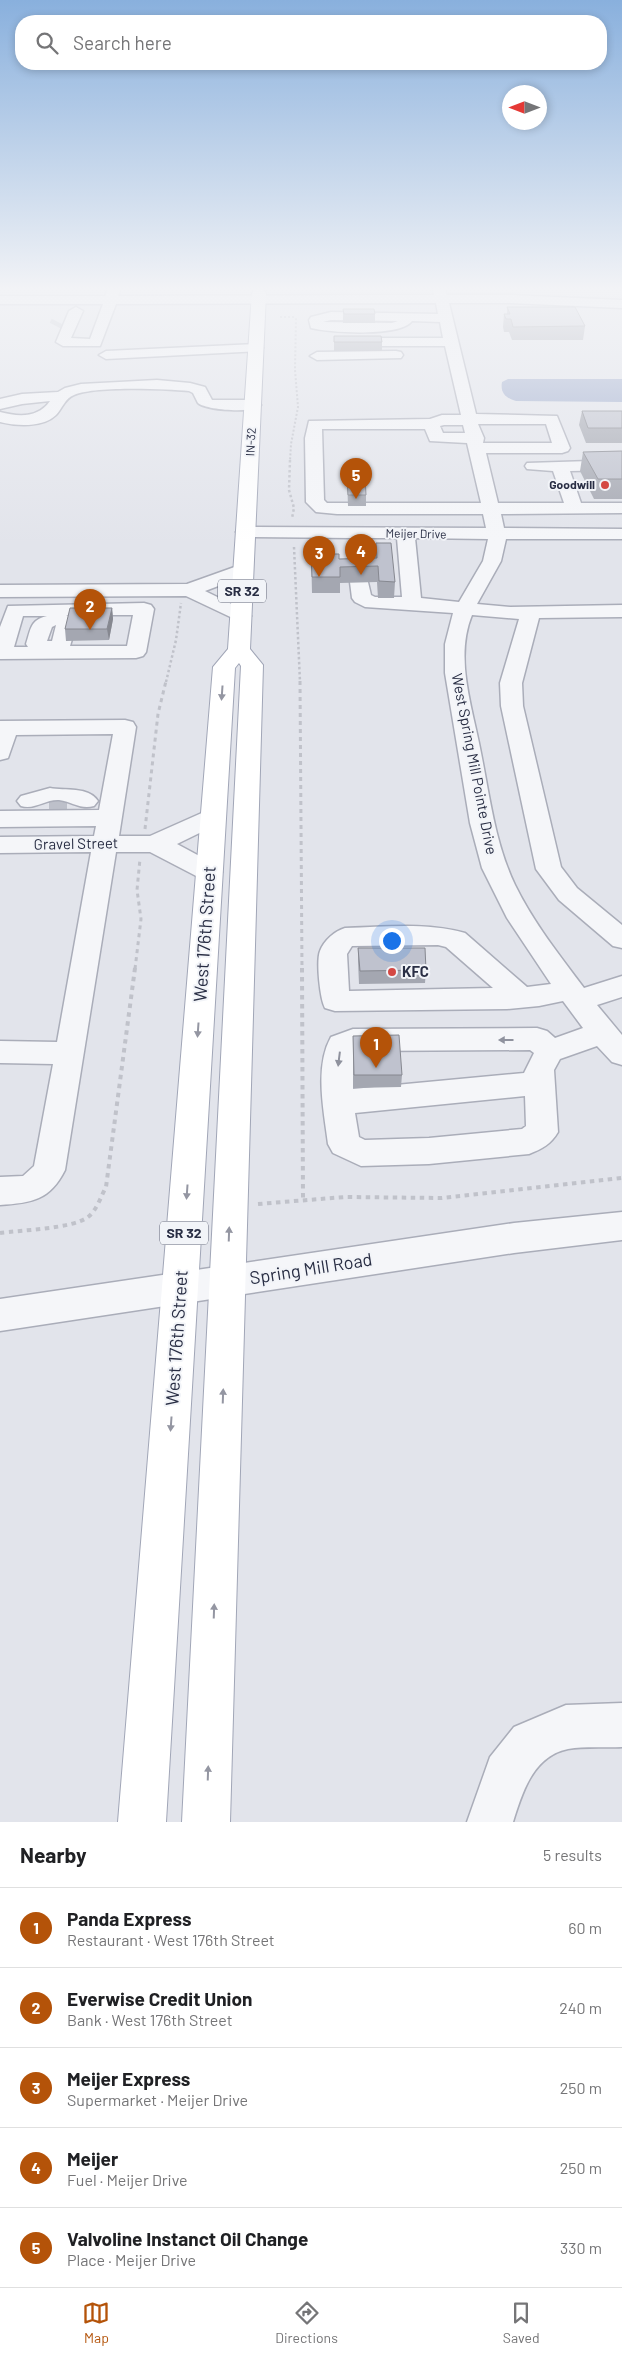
<!DOCTYPE html>
<html lang="en">
<head>
<meta charset="utf-8">
<style>
  body { margin:0; font-family:Barlow,sans-serif; background:#f2f2f2; color:#202124 }
  .compass { position:absolute; left:502px; top:85px; width:45px; height:45px; border-radius:50%; background:#fff; box-shadow:0 2px 8px #0003; rotate:270deg }
  .you { position:absolute; left:391px; top:940px; width:18px; height:18px; margin:-12px; border:4px solid #fff; border-radius:50%; background:#1a73e8; box-shadow:0 0 0 8px #1a73e833 }
  .badge { display:grid; place-items:center; width:32px; height:32px; border-radius:50%; background:#b45309; color:#fff; font-size:16px; font-weight:700 }
  .pin { position:absolute; translate:-50% -41px; filter:drop-shadow(0 1px 2px #0008) }
  .pin::after { content:''; position:absolute; top:26px; width:18px; height:15px; background:inherit; clip-path:polygon(0 0,100% 0,50% 100%) }
  .list { margin:0; padding:0; list-style:none }
  h2 { display:flex; justify-content:space-between; align-items:center; height:65px; margin:0; padding:0 20px; font-size:21px }
  h2 small { font-size:16px; font-weight:400; color:#757577 }
  .list li { display:grid; grid-template-columns:32px 1fr auto; gap:15px; align-items:center; box-sizing:border-box; height:80px; padding:0 20px; border-top:1px solid #e0e0e0 }
  .list b { display:block; font-size:19px; white-space:nowrap }
  .list p { margin:0; font-size:16px; white-space:nowrap; color:#757577 }
  .list em { font-size:16px; font-style:normal; color:#757577 }
  .icon { flex:none; width:28px; height:28px; fill:none; stroke:currentColor; stroke-width:2; stroke-linecap:round; stroke-linejoin:round }
  .map { position:relative; flex:none; width:622px; height:1822px; overflow:hidden }
  .search { position:absolute; background:#fff; box-shadow:0 2px 8px #0003; left:15px; right:15px; top:15px; height:55px; display:flex; align-items:center; gap:12px; box-sizing:border-box; padding:0 18px; border-radius:20px; color:#757577; font-size:19px }
  .sheet { height:465px; background:#fff }
  nav { display:flex; justify-content:space-around; align-items:center; box-sizing:border-box; height:70px; border-top:1px solid #e0e0e0; background:#fff; font-size:14px; color:#757577 }
  nav a { display:grid; justify-items:center; gap:2px }
  nav .on { color:#b45309 }
  .map>svg:first-child { display:block }
  .water { fill:#9caacc }
  .lines { fill:none; stroke-linecap:round; stroke-linejoin:round }
  .minor-tunnel-far1 { stroke:#bdc0ca; stroke-width:14; stroke-dasharray:14 8; stroke-linecap:butt }
  .minor-tunnel { stroke:#bdc0ca; stroke-width:24; stroke-dasharray:24 12; stroke-linecap:butt }
  .minor-casing { stroke:#aaadb9; stroke-width:3 }
  .major-casing { stroke:#a1a6b7; stroke-width:2 }
  .path-far3 { stroke:#c0c2ca; stroke-width:2; stroke-dasharray:2 2; stroke-linecap:butt }
  .path-far2 { stroke:#c0c2ca; stroke-width:2.5; stroke-dasharray:2.5 2.5; stroke-linecap:butt }
  .path-far1 { stroke:#c0c2ca; stroke-width:3; stroke-dasharray:4 4; stroke-linecap:butt }
  .path { stroke:#c0c2ca; stroke-width:4; stroke-dasharray:4.5 4.5; stroke-linecap:butt }
  .minor { fill:#f5f6f9; fill-rule:evenodd }
  .major { fill:#fff; fill-rule:evenodd }
  .wall { fill:#a4a7b1 }
  .shaded-wall { fill:#868890 }
  .building { fill:#bfc2ce; stroke:#868890 }
  .oneway { fill:#9496a2 }
  .oneway2 { fill:#8f929e }
  .poi-dot { fill:#d44843; stroke:#f2f4f8; stroke-width:2 }
  .labels { text-anchor:middle; stroke-width:4; stroke-linejoin:round; paint-order:stroke }
  .far-street-label { font-size:12px; fill:#292e44; stroke:#f2f4f8 }
  .far-poi-label { font-size:12px; font-weight:bold; fill:#292e44; stroke:#f2f4f8; text-anchor:end }
  .shield { fill:#f2f4f8; stroke:#65697a; stroke-width:1 }
  .shield-label { font-size:14px; font-weight:bold; fill:#292e44 }
  .street-label { font-size:15px; fill:#292e44; stroke:#f2f4f8 }
  .poi-label { font-size:15px; font-weight:bold; fill:#292e44; stroke:#f2f4f8; text-anchor:start }
  .near-street-label { font-size:18px; fill:#292e44; stroke:#f2f4f8 }
</style>
</head>
<body>
<div class="map">
<svg width="622" height="1822" viewBox="0 0 622 1822">
  <rect width="100%" height="100%" fill="#e2e4eb"/>
  <path class="water" d="M508,379H622V402L516,401C506,398 500,393 502,382Z"/>
  <g class="lines">
    <path class="minor-tunnel-far1" d="M56,326L58,322"/>
    <path class="minor-tunnel" d="M49,801H67"/>
    <defs>
      <path id="minor" d="M108,290H120L118,296L434,295L433,290H445L447,295H510L622,300V308L510,303H449L476,414L557,416L570,448L568,451L562,453H486L498,503H564L553,471L527,469L525,466L527,463L622,460V470L570,471L581,503H622V513L501,514L504,528L622,529V539H506L501,561L477,604L510,607L622,605V617L539,618L522,683L523,706L561,867L577,888L622,925V948L613,946L559,900L536,869L501,706L500,683L519,619L472,615C454,659 473,709 481,753C490,798 495,843 515,885C533,922 560,956 584,988L622,976V997L597,1005L622,1035V1065L612,1062L597,1046L560,1059L554,1070L558,1132C551,1144 542,1149 529,1154L429,1164L361,1166L333,1153L328,1144C324,1112 314,1067 331,1037L353,1029L537,1028L547,1031L555,1038L583,1028L563,1001L539,1006L507,1009L335,1011L325,1008C320,999 316,961 320,951C324,940 335,931 345,928C385,927 426,922 465,933L527,987L551,984L507,918L482,868L470,823L445,673V644L453,613L365,607L355,602L352,598L350,582L353,578L351,575L352,538L245,537L239,536L236,532L239,528L245,527L486,528L483,514H337L316,512L306,502L305,438L309,421L430,419L442,415H461L445,346H373L366,342L373,338H443L440,322L412,321C400,337 331,333 311,328L309,320L311,317L331,312L438,314L436,303L116,304L100,346H63L56,342L69,311L76,307L83,311L71,338L90,339L103,304H0V296H105ZM331,320L398,321L392,323L323,322ZM478,424H546L552,443H483L484,438ZM444,425H463L465,433H443L440,426ZM322,429H425L430,441L467,443L481,503H327L324,500ZM370,538H397L402,597H375L371,595L367,578L369,575ZM415,538L488,539L483,561L459,602L421,598ZM438,945L446,947L493,988L349,991L347,954L352,946ZM530,1050L534,1053L524,1073L353,1089L356,1051ZM525,1096L526,1126L522,1129L429,1138L365,1140L359,1137L355,1113Z
        M256,344L263,348L261,351L106,359L99,355L106,351Z
        M396,351L401,352L403,355L401,358L317,360L310,356L317,352Z
        M157,380L190,383L205,387L212,400H253L261,405C254,414 206,410 198,403L193,393L189,391C164,389 96,386 74,395C65,398 62,409 56,415C43,428 16,426 0,422V412C19,417 38,418 50,401L22,404L0,409V399L22,394L58,392L65,388L81,384Z
        M243,564L250,566L252,570L250,574L205,591L248,612L251,616L248,620L241,622L186,596L0,597V585L187,584Z
        M144,603L151,605L154,609L146,652L143,656L136,658L0,659V627L8,606ZM66,615H133L127,646H70L77,622L74,618ZM23,616H47C30,620 31,629 26,644L28,647H14ZM56,625L52,641H47L52,627Z
        M125,720L133,722L136,727L119,836H150L204,812L213,809L222,812L225,817L222,822L177,844L218,866L222,872L218,878L209,880L200,878L150,852H116L65,1170C50,1200 32,1203 0,1205V1177L23,1176L34,1166L53,1064L0,1063V1041L57,1042L91,852L0,853V837L94,836L96,826L0,827V811L99,810L113,734L16,735L8,758L0,760V721Z
        M50,788C65,791 88,786 98,801L94,806C81,810 73,802 59,800C46,799 35,810 21,806L17,801L21,796Z
        M622,1212V1240L514,1253L0,1331V1299L514,1223Z
        M622,1703V1747C605,1748 585,1746 568,1749C533,1756 522,1793 513,1822H467L490,1757L514,1727L566,1705Z"/>
      <path id="major" d="M254,290H264L266,293L250,649L263,665L230,1822H182L241,666L239,663L235,668L166,1822H118L213,667L228,649L252,293Z"/>
    </defs>
    <use href="#minor" class="minor-casing"/>
    <use href="#major" class="major-casing"/>
    <path class="path-far3" d="M280,317H294L296,319L295,370L298,407L291,444L290,461"/>
    <path class="path-far2" d="M290,460L289,490L294,508L292,518
      M294,547L300,682
      M166,682L176,640L181,603"/>
    <path class="path-far1" d="M300,681L302,969
      M145,829L158,714L166,681
      M135,969L141,919L137,890L140,859"/>
    <path class="path" d="M302,968L303,1201
      M258,1204L345,1197L442,1198L622,1178
      M0,1233C21,1230 72,1229 88,1217C97,1210 101,1196 106,1187L135,968"/>
    <use href="#minor" class="minor"/>
    <use href="#major" class="major"/>
  </g>
  <path class="wall" d="M507,307L585,326L583,340H512L509,332H504L503,327L504,314H507Z
    M343,309L375,314V323H343Z
    M334,336L382,342V351H334Z
    M582,411H622V443H586L579,425Z
    M622,451V499H594L580,471L583,452Z
    M347,477L366,495V506H348Z
    M376,543L395,582L394,598H378L377,582L340,583V593H312L311,550L331,554L339,559H375Z
    M112,608L113,619L109,640L66,641L65,629Z
    M358,948L426,970L425,983L359,984L358,961Z
    M353,1036L402,1075L401,1087L353,1088Z"/>
  <path class="shaded-wall" d="M112,608L113,619L109,640L107,629Z"/>
  <path class="building" d="M507,307H575L585,326L513,327L511,319H506L504,314H510Z
    M343,309H374L375,314H344Z
    M334,336H381L382,342H334Z
    M582,411H622V428H588Z
    M622,451V479H598L583,452Z
    M347,477H365L366,495H348Z
    M376,543H391L395,582L379,581L378,566L340,567V577H312L311,550H331V554H339V559L377,558Z
    M70,608H112L107,629H65Z
    M358,948H425L426,970L360,971Z
    M399,1035L402,1075H354L353,1036Z"/>
  <defs><path id="oneway-solid" d="M-6-.8H1V-3.2L6.5 0L1 3.2V.8H-6Z" transform="scale(1.25)"/></defs>
  <g class="oneway">
    <use href="#oneway-solid" transform="translate(222 693) rotate(94)"/>
    <use href="#oneway-solid" transform="translate(198 1030) rotate(94)"/>
    <use href="#oneway-solid" transform="translate(187 1192) rotate(94)"/>
    <use href="#oneway-solid" transform="translate(229 1234) rotate(-88)"/>
    <use href="#oneway-solid" transform="translate(223 1396) rotate(-88)"/>
    <use href="#oneway-solid" transform="translate(171 1424) rotate(94)"/>
    <use href="#oneway-solid" transform="translate(214 1611) rotate(-88)"/>
    <use href="#oneway-solid" transform="translate(208 1773) rotate(-88)"/>
  </g>
  <g class="oneway2">
    <use href="#oneway-solid" transform="translate(506 1040) rotate(180)"/>
    <use href="#oneway-solid" transform="translate(339 1059) rotate(97)"/>
  </g>
  <linearGradient id="sky" x2="0" y2="1"><stop stop-color="#89b0dd"/><stop offset="0.53" stop-color="#f2f3f6"/><stop offset="1" stop-color="#f2f3f6" stop-opacity="0"/></linearGradient>
  <rect width="622" height="545" fill="url(#sky)"/>
  <g class="poi-dot">
    <circle cx="605" cy="485" r="5"/>
    <circle cx="392" cy="972" r="5"/>
  </g>
  <g class="labels">
    <g class="far-street-label">
      <text transform="translate(251 442) rotate(-87)" y="4">IN-32</text>
      <text transform="translate(416 534) rotate(1)" y="4">Meijer Drive</text>
    </g>
    <g class="far-poi-label">
      <text x="595" y="489">Goodwill</text>
    </g>
    <g class="shield">
      <rect x="218" y="579.5" width="48" height="23" rx="4"/>
      <rect x="160" y="1221.5" width="48" height="23" rx="4"/>
    </g>
    <g class="shield-label">
      <text x="242" y="596">SR 32</text>
      <text x="184" y="1238">SR 32</text>
    </g>
    <g class="street-label">
      <text transform="translate(474 764) rotate(79)" y="5">West Spring Mill Pointe Drive</text>
      <text transform="translate(76 844) rotate(-1)" y="5">Gravel Street</text>
    </g>
    <g class="poi-label">
      <text x="402" y="977">KFC</text>
    </g>
    <g class="near-street-label">
      <text transform="translate(205 934) rotate(-86)" y="6">West 176th Street</text>
      <text transform="translate(311 1269) rotate(-9)" y="6">Spring Mill Road</text>
      <text transform="translate(177 1338) rotate(-86)" y="6">West 176th Street</text>
    </g>
  </g>
</svg>
<svg class="compass" viewBox="-18 -18 36 36"><path d="M0-13l5 13h-10z" fill="#e53935"/><path d="M0 13l5-13h-10z" fill="#757577"/></svg>
<div class="you"></div>
<div class="pin badge" style="left:376px;top:1068px">1</div>
<div class="pin badge" style="left:90px;top:630px">2</div>
<div class="pin badge" style="left:319px;top:577px">3</div>
<div class="pin badge" style="left:361px;top:575px">4</div>
<div class="pin badge" style="left:356px;top:499px">5</div>
<div class="search"><svg class="icon" aria-label="search" viewBox="0 0 24 24"><circle cx="10" cy="10" r="6"/><path d="M15 15l6 6"/></svg>Search here</div>
</div>
<section class="sheet">
<h2>Nearby<small>5 results</small></h2>
<ul class="list">
<li><span class="badge">1</span><div><b>Panda Express</b><p>Restaurant · West 176th Street</p></div><em>60 m</em></li>
<li><span class="badge">2</span><div><b>Everwise Credit Union</b><p>Bank · West 176th Street</p></div><em>240 m</em></li>
<li><span class="badge">3</span><div><b>Meijer Express</b><p>Supermarket · Meijer Drive</p></div><em>250 m</em></li>
<li><span class="badge">4</span><div><b>Meijer</b><p>Fuel · Meijer Drive</p></div><em>250 m</em></li>
<li><span class="badge">5</span><div><b>Valvoline Instanct Oil Change</b><p>Place · Meijer Drive</p></div><em>330 m</em></li>
</ul>
</section>
<nav>
<a class="on"><svg class="icon" aria-label="map" viewBox="0 0 24 24"><path d="M3 6l6-2 6 2 6-2v14l-6 2-6-2-6 2zM9 4v14M15 6v14"/></svg>Map</a>
<a><svg class="icon" aria-label="directions" viewBox="0 0 24 24"><path d="M12 3l9 9-9 9-9-9zM9 14v-3h6M13 9l2 2-2 2"/></svg>Directions</a>
<a><svg class="icon" aria-label="saved" viewBox="0 0 24 24"><path d="M7 4h10v16l-5-4-5 4z"/></svg>Saved</a>
</nav>
</body>
</html>
